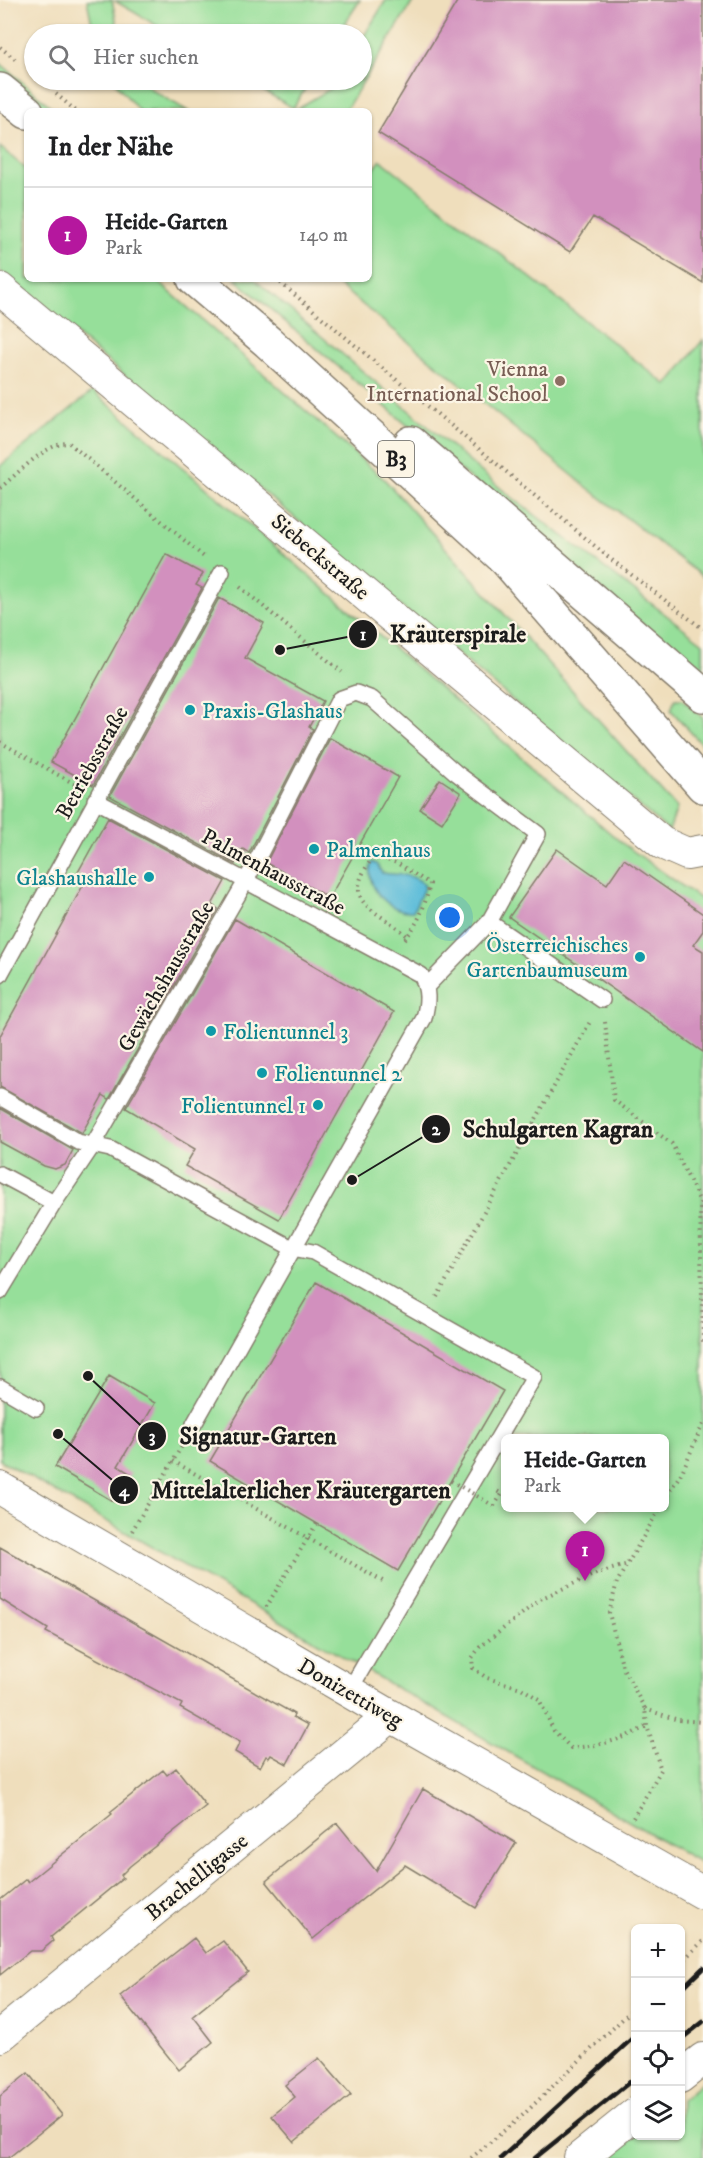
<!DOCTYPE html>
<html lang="de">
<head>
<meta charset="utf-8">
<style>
  body { margin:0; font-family:"IM FELL DW Pica",serif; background:#f6f6f6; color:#202124 }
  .controls { position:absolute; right:18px; bottom:18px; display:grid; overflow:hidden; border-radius:9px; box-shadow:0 2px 4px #0004 }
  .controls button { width:54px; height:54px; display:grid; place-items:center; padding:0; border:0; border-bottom:2px solid #e0e0e0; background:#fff; color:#202124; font:30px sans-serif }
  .you { position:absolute; left:450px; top:918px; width:21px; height:21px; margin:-15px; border:4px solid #fff; border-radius:50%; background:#1a73e8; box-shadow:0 0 0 9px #1a73e833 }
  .badge { display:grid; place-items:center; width:39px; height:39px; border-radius:50%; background:#b5179e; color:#fff; font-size:20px; font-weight:700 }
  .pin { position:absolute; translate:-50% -50px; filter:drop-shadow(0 2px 3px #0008) }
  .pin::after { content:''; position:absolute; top:32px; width:21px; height:18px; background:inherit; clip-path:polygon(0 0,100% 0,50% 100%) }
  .popup { position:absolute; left:501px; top:1434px; width:168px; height:78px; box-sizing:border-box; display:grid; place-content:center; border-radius:9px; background:#fff; filter:drop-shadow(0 2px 4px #0005); font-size:20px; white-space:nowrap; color:#757577 }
  .popup b { font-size:22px; color:#202124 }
  .popup::after { content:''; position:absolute; left:50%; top:100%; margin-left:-12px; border:12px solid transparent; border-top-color:#fff }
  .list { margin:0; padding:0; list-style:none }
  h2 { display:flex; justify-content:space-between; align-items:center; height:78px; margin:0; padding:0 24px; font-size:26px }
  h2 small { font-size:20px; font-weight:400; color:#757577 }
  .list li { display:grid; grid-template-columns:39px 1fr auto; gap:18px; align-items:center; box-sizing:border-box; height:96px; padding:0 24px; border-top:2px solid #e0e0e0 }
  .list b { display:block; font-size:22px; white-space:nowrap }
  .list p { margin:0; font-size:20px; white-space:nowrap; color:#757577 }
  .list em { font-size:20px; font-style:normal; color:#757577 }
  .icon { flex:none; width:33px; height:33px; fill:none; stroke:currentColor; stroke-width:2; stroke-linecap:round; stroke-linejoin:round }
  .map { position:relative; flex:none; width:703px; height:2158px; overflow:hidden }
  .search { position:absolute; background:#fff; box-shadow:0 2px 4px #0004; left:24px; top:24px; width:348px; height:66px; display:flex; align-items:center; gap:15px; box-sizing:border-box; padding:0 21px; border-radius:33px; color:#757577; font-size:22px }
  .panel { position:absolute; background:#fff; box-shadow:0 2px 4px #0004; left:24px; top:108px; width:348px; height:174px; border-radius:9px }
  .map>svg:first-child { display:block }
  .green { fill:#96df9a; stroke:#597e5b; stroke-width:1.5; fill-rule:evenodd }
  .water { fill:#5abcd9; stroke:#3b6c7a; stroke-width:1.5 }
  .building { fill:#d290be }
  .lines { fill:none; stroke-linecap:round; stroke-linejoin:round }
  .service-casing { stroke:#867d6c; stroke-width:18 }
  .minor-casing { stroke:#867d6c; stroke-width:34 }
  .primary-casing { stroke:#867d6c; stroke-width:36 }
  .path { stroke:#867d6c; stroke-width:4; stroke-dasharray:1.5 4.5; stroke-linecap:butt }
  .service { stroke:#fff; stroke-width:15 }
  .minor { stroke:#fff; stroke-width:32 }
  .primary { stroke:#fff; stroke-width:33 }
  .rail { stroke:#1c1c1c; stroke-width:4.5 }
  .path-bridge { stroke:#867d6c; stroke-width:4; stroke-dasharray:1.5 4.5; stroke-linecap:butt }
  .education-dot { fill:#8d6e63; stroke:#fcf5e5; stroke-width:2 }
  .culture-dot { fill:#0f9aa8; stroke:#fcf5e5; stroke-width:2 }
  .labels { text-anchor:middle; stroke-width:4.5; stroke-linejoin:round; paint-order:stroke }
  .shield { fill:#fcf5e5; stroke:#5f5d58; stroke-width:1.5 }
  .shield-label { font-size:21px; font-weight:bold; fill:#1c1c1c }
  .education-label { font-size:22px; fill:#785e54; stroke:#fcf5e5; text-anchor:end }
  .street-label { font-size:22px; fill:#1c1c1c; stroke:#fcf5e5 }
  .culture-label { font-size:22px; fill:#0d838f; stroke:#fcf5e5; text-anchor:start }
  .leader { fill:none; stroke:#1c1c1c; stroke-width:2 }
  .callout-dot { fill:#1c1c1c; stroke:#fcf5e5; stroke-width:2 }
  .mark-label { font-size:18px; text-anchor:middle; font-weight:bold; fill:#fff }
  .callout-label { font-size:24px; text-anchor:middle; font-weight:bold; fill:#1c1c1c; stroke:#fcf5e5; stroke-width:4.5; stroke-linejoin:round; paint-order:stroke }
</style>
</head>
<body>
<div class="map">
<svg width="703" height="2158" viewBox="0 0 703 2158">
  <rect width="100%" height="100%" fill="#fcf5e5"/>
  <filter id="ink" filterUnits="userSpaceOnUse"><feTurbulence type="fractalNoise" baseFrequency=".0167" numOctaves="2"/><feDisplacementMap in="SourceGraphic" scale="12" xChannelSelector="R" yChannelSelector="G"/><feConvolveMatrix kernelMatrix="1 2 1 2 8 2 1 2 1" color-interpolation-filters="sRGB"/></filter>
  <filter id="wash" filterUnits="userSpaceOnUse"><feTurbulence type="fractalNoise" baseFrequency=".008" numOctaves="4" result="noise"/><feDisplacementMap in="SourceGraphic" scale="24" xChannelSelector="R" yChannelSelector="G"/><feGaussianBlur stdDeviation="1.35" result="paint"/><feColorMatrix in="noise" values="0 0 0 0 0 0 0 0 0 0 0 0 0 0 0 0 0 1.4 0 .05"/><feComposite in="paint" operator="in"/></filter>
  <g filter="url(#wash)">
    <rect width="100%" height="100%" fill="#efdebc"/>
    <path class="green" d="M87,0H112L119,34H94Z
      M360,0L338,34H171L115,1Z
      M386,0H414L345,111H293L330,89L336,80H362V39Z
      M0,63L56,111H38L0,78Z
      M113,80H143L153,91L188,111H139Z
      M245,80H311L293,108Z
      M0,147L27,170V279H155L385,480L677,808L669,831L0,271Z
      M381,160L667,385L703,340V577L588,488L331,279H369V175Z
      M235,279H254L505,492L703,643V676Z
      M93,391L622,843L703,901V1864L0,1460V466ZM506,1438H664V1508H506Z
      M675,699H682L703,718V746L671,710Z
      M703,2082V2158H608L636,2136H680L681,2100Z"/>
    <path class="water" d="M372,862L377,864L382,873C396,875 416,873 425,886L413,911C390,914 362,885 372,862Z"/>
    <g id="blocks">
      <path class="building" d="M458,0H703V283L593,217L570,252L378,133Z
        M166,554L203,574L196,585L202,588L93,785L51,762Z
        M219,598L264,623L245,658L323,701L309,727L313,729L249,853L243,849L235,864L110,796Z
        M330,738L398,777L329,898L266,863Z
        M440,779L461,793L442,823L420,809Z
        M108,818L225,881L212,905L218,909L109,1099L103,1095L82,1133L0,1087V1036L86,880L77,874Z
        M557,849L607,884L624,859L703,914V931L693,945L703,951V1052L509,917Z
        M235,919L394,1012L279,1219L185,1166L195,1149L126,1108Z
        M0,1108L73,1150L65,1165L55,1169L44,1166L0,1142Z
        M316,1282L503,1391L398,1571L210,1461Z
        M109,1376L155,1403L118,1466L131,1474L114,1502L55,1467Z
        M0,1547L294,1714L293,1717L308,1725L287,1764L271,1755L269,1758L266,1756L260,1767L235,1752L240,1742L180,1708L182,1704L46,1632L48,1629L0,1599Z
        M176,1768L206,1806L130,1866L121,1875L123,1878L51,1937L53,1941L41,1951H30L0,1975V1900L26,1879L28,1882L112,1814L110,1812L163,1770L167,1775Z
        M423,1789L516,1843L476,1908L405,1865L313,1939L266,1881L337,1823L376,1871Z
        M194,1938L206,1953L223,1941L248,1972L193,2016L213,2042L179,2070L120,1996Z
        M319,2058L351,2095L294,2142L272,2116L295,2097L285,2085Z
        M28,2073L62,2115L8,2158H0V2096Z"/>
    </g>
  </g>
  <g filter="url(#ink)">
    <use href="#blocks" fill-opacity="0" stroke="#867d6c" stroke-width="1.5"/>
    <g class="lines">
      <defs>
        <path id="service" d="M95,800L421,975C429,990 428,1002 424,1018L194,1424
          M489,922L602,1000
          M0,975L222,572
          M0,1097L78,1142L110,1149L292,1248L313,1252L534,1377L349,1691
          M0,1174L54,1203
          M0,1292L54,1203L93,1145L246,881L339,699L356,693L372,699L455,772L538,834L489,922L427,986
          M0,1387L36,1408"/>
        <path id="minor" d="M0,289L662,843L687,854L703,851
          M0,1488L391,1716L703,1893
          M0,2036L391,1716
          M680,2077L703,2059
          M580,2158L636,2113"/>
        <path id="primary" d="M0,90L27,112
          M194,279L268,342L505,559L703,786
          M411,443L703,695"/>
      </defs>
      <use href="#service" class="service-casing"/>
      <use href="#minor" class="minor-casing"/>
      <use href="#primary" class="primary-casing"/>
      <path class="path" d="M0,47L16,60
        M56,94L76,111
        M276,279L608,557L703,629
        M0,488C18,474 45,443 69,443L204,557
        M240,587L342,672
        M0,742L78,786
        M405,939C419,923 425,905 430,884L397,863L374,856C336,906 378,908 407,936
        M605,1022L614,1100L672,1144L700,1202L703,1344
        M437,1297L591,1020
        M173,1461L386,1583
        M664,1500L682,1472L703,1424
        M494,1506L502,1494L495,1490
        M132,1531L183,1444
        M625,1565L593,1575L542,1598L480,1647L472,1658L473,1668L487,1678L521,1688L539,1699L554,1731L571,1748C600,1746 622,1740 647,1726
        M266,1607L317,1523
        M645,1709L678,1720L703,1722
        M633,1818L661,1770L647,1726L645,1709L623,1668L609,1613L617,1582L660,1508
        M680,1963L703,1941
        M471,2158L522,2116L636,2006"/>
      <use href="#service" class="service"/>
      <use href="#minor" class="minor"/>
      <use href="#primary" class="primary"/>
      <path class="rail" d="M680,1990L703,1968
        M680,2040L703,2022
        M501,2158L636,2035
        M535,2158L636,2077"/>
      <path class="path-bridge" d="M451,1481L494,1506"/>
    </g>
  </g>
  <circle class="education-dot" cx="560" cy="381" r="6"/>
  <g class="culture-dot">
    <circle cx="190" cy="710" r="6"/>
    <circle cx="314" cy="849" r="6"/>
    <circle cx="149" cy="877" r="6"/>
    <circle cx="640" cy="957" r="6"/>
    <circle cx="211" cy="1031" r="6"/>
    <circle cx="262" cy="1073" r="6"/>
    <circle cx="318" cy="1105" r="6"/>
  </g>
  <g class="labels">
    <rect class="shield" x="378" y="441" width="36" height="36" rx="4.5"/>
    <g class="shield-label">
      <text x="396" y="466">B3</text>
    </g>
    <g class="education-label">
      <text x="548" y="376">Vienna<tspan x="548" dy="25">International School</tspan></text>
    </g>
    <g class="street-label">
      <text transform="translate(321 556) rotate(40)" y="8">Siebeckstraße</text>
      <text transform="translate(91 762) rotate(-61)" y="8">Betriebsstraße</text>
      <text transform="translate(274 871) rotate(28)" y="8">Palmenhausstraße</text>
      <text transform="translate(165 976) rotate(-60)" y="8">Gewächshausstraße</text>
      <text transform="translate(351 1692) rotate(30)" y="8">Donizettiweg</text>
      <text transform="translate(196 1876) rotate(-39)" y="8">Brachelligasse</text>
    </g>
    <g class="culture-label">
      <text x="202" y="718">Praxis-Glashaus</text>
      <text x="326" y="857">Palmenhaus</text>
      <text x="137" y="885" text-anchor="end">Glashaushalle</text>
      <text x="628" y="952" text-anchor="end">Österreichisches<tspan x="628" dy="25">Gartenbaumuseum</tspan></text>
      <text x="223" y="1039">Folientunnel 3</text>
      <text x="274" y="1081">Folientunnel 2</text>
      <text x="306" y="1113" text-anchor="end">Folientunnel 1</text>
    </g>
  </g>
  <path class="leader" d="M280 650L363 634M352 1180L436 1129M88 1376L152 1436M58 1434L124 1490"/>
  <g class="callout-dot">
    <circle cx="280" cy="650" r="6"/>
    <circle cx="352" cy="1180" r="6"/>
    <circle cx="88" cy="1376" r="6"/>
    <circle cx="58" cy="1434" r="6"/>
    <circle cx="363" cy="634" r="15"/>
    <circle cx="436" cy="1129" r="15"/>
    <circle cx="152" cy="1436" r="15"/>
    <circle cx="124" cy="1490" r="15"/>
  </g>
  <g class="mark-label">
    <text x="363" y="640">1</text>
    <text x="436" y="1135">2</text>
    <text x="152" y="1442">3</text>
    <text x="124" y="1496">4</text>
  </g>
  <g class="callout-label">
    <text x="458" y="642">Kräuterspirale</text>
    <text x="558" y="1137">Schulgarten Kagran</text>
    <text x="258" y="1444">Signatur-Garten</text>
    <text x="301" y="1498">Mittelalterlicher Kräutergarten</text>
  </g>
</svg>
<div class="controls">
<button>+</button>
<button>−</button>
<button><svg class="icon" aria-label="locate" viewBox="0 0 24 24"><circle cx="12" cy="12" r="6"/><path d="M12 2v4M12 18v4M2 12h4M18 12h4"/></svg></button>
<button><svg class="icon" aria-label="layers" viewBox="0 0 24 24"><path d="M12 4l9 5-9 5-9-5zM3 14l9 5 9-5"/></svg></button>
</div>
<div class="you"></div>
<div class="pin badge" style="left:585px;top:1581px">1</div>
<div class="popup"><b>Heide-Garten</b>Park</div>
<div class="search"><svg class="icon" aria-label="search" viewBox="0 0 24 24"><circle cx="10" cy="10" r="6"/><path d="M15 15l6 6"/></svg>Hier suchen</div>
<section class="panel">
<h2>In der Nähe<small></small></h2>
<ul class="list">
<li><span class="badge">1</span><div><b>Heide-Garten</b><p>Park</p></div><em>140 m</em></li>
</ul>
</section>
</div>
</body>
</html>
